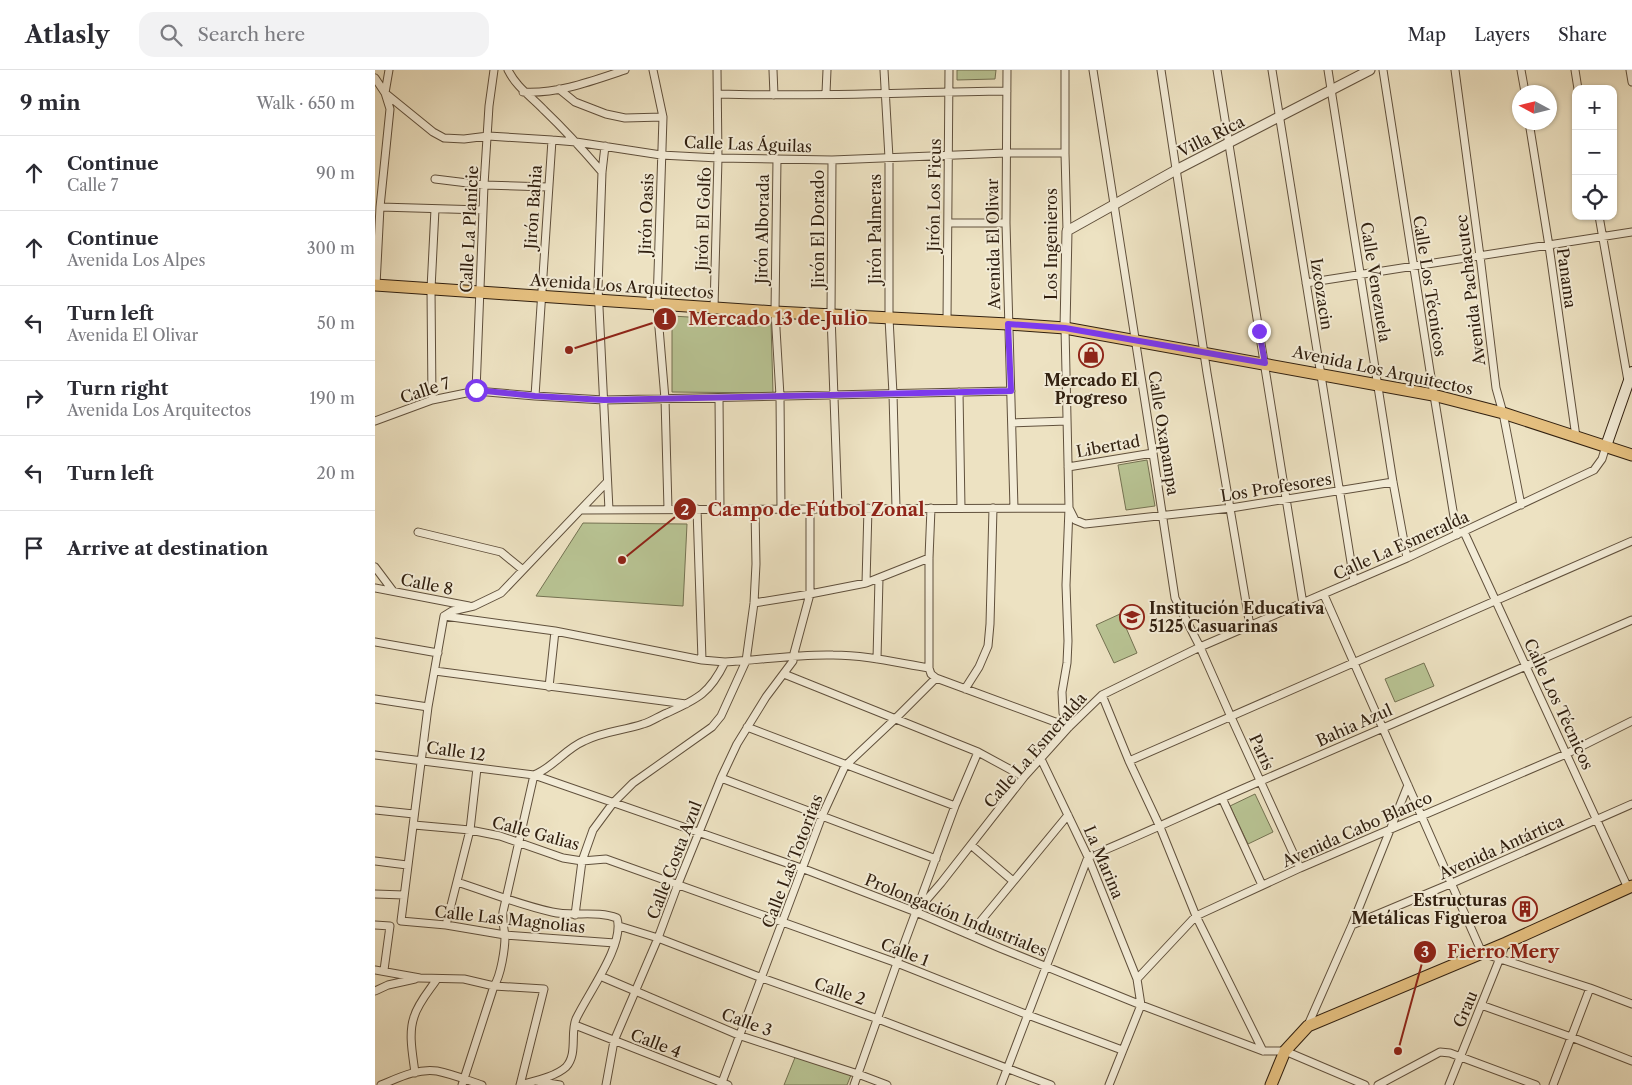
<!DOCTYPE html>
<html lang="en">
<head>
<meta charset="utf-8">
<style>
  body { margin:0; font-family:"Libre Caslon Text",serif; background:#f2f2f3; color:#2b2b33 }
  .controls { position:absolute; right:15px; top:15px; display:grid; overflow:hidden; border-radius:10px; box-shadow:0 1px 4px #0004 }
  .controls button { width:45px; height:45px; display:grid; place-items:center; padding:0; border:0; border-bottom:1px solid #e1e1e2; background:#fff; color:#2b2b33; font:25px sans-serif }
  .compass { position:absolute; left:1137px; top:15px; width:45px; height:45px; border-radius:50%; background:#fff; box-shadow:0 1px 4px #0004; rotate:277deg }
  .stop { position:absolute; width:15px; height:15px; margin:-11px; border:4px solid #7c3aed; border-radius:50%; background:#fff }
  .stop.end { background:#7c3aed; border-color:#fff; box-shadow:0 1px 5px #0008 }
  .list { margin:0; padding:0; list-style:none }
  h2 { display:flex; justify-content:space-between; align-items:center; height:65px; margin:0; padding:0 20px; font-size:21px }
  h2 small { font-size:16px; font-weight:400; color:#7c7c81 }
  .list li { display:grid; grid-template-columns:32px 1fr auto; gap:15px; align-items:center; box-sizing:border-box; height:75px; padding:0 20px; border-top:1px solid #e1e1e2 }
  .list b { display:block; font-size:19px; white-space:nowrap }
  .list p { margin:0; font-size:16px; white-space:nowrap; color:#7c7c81 }
  .list em { font-size:16px; font-style:normal; color:#7c7c81 }
  .icon { flex:none; width:28px; height:28px; fill:none; stroke:currentColor; stroke-width:2; stroke-linecap:round; stroke-linejoin:round }
  .map { position:relative; flex:none; width:1257px; height:1015px; overflow:hidden }
  header { display:flex; align-items:center; gap:30px; box-sizing:border-box; height:70px; padding:0 25px; background:#fff; border-bottom:1px solid #e1e1e2 }
  header strong { font-size:24px }
  nav { display:flex; gap:28px; margin-inline-start:auto; font-size:18px }
  .search { width:350px; height:45px; background:#f2f2f3; display:flex; align-items:center; gap:12px; box-sizing:border-box; padding:0 18px; border-radius:15px; color:#7c7c81; font-size:19px }
  main { display:flex }
  aside { flex:1; background:#fff }
  .map>svg:first-child { display:block }
  .green { fill:#b8c393; stroke:#747252 }
  .lines { fill:none; stroke-linecap:round; stroke-linejoin:round }
  .minor-casing { stroke:#60503c; stroke-width:9 }
  .tertiary-casing { stroke:#60503c; stroke-width:11 }
  .secondary-casing { stroke:#312010; stroke-width:12 }
  .primary-casing { stroke:#312010; stroke-width:13 }
  .minor { stroke:#f3ecd7; stroke-width:7 }
  .tertiary { stroke:#f3ecd7; stroke-width:9 }
  .secondary { stroke:#f3ecd7; stroke-width:10 }
  .primary { stroke:#e6c181; stroke-width:11 }
  .route { stroke:#7c3aed; stroke-width:6 }
  .labels { text-anchor:middle; stroke-width:4; stroke-linejoin:round; paint-order:stroke }
  .street-label { font-size:16px; fill:#312010; stroke:#f3ecd7 }
  .poi-label { font-size:16px; font-weight:bold; fill:#312010; stroke:#f3ecd7 }
  .leader { fill:none; stroke:#8f2418; stroke-width:2 }
  .callout-dot { fill:#8f2418; stroke:#f3ecd7; stroke-width:2 }
  .mark-label { font-size:15px; text-anchor:middle; font-weight:bold; fill:#fff }
  .callout-label { font-size:18px; text-anchor:middle; font-weight:bold; fill:#8f2418; stroke:#f3ecd7; stroke-width:4; stroke-linejoin:round; paint-order:stroke }
</style>
</head>
<body>
<header>
<strong>Atlasly</strong>
<div class="search"><svg class="icon" aria-label="search" viewBox="0 0 24 24"><circle cx="10" cy="10" r="6"/><path d="M15 15l6 6"/></svg>Search here</div>
<nav><a>Map</a><a>Layers</a><a>Share</a></nav>
</header>
<main>
<aside>
<h2>9 min<small>Walk · 650 m</small></h2>
<ul class="list">
<li><svg class="icon" aria-label="ahead" viewBox="0 0 24 24"><path d="M12 20V5M6 11l6-6 6 6"/></svg><div><b>Continue</b><p>Calle 7</p></div><em>90 m</em></li>
<li><svg class="icon" aria-label="ahead" viewBox="0 0 24 24"><path d="M12 20V5M6 11l6-6 6 6"/></svg><div><b>Continue</b><p>Avenida Los Alpes</p></div><em>300 m</em></li>
<li><svg class="icon" aria-label="left" viewBox="0 0 24 24"><path d="M17 20v-9H6M10 6l-5 5 5 5"/></svg><div><b>Turn left</b><p>Avenida El Olivar</p></div><em>50 m</em></li>
<li><svg class="icon" aria-label="right" viewBox="0 0 24 24"><path d="M7 20v-9h11M14 6l5 5-5 5"/></svg><div><b>Turn right</b><p>Avenida Los Arquitectos</p></div><em>190 m</em></li>
<li><svg class="icon" aria-label="left" viewBox="0 0 24 24"><path d="M17 20v-9H6M10 6l-5 5 5 5"/></svg><div><b>Turn left</b></div><em>20 m</em></li>
<li><svg class="icon" aria-label="arrive" viewBox="0 0 24 24"><path d="M6 21V4h12l-3 4 3 4H6"/></svg><div><b>Arrive at destination</b></div></li>
</ul>
</aside>
<div class="map">
<svg width="1257" height="1015" viewBox="0 0 1257 1015">
  <rect width="100%" height="100%" fill="#ede2c2"/>
  <filter id="stains"><feTurbulence type="fractalNoise" baseFrequency=".004" numOctaves="4"/><feColorMatrix values="0 0 0 0 .2 0 0 0 0 .09 0 0 0 0 .02 0 0 0 .5 -.17"/></filter>
  <radialGradient id="worn" r=".72"><stop offset=".6" stop-color="#630" stop-opacity="0"/><stop offset="1" stop-color="#630" stop-opacity=".3"/></radialGradient>
  <path class="green" d="M582,0H621L620,9L582,10Z
    M297,246L396,252L398,323L297,322Z
    M772,390L780,436L751,440L743,395Z
    M208,453L312,454L308,536L161,526Z
    M745,544L762,583L739,593L721,555Z
    M1049,593L1059,616L1020,632L1010,609Z
    M880,724L898,762L873,774L855,736Z
    M421,985L476,1005L472,1015H409Z"/>
  <g class="lines">
    <defs>
      <path id="minor" d="M133,0C142,18 156,26 169,40C190,60 209,81 227,102
        M278,0L288,47L282,234L290,329L293,439
        M398,0L399,25
        M509,0L514,88V248L518,324L521,438
        M632,0L631,153L639,438
        M690,0V83L692,161
        M718,0L778,383L800,528L825,577L856,647L925,798
        M786,0L832,303L875,556
        M842,0L928,534
        M897,0L979,511
        M953,0L1018,412L1032,488
        M1008,0L1055,301L1082,465
        M1080,0L1105,186L1121,318L1128,343L1146,435
        M1146,0L1150,22
        M1200,0L1203,19
        M1255,0L1257,12
        M0,8L10,23L58,62L69,68L89,69L113,66L177,70L201,72L286,85L343,88L457,90L631,83H690
        M184,19L200,32L231,44L250,48L288,47
        M148,22C183,24 217,11 250,0
        M451,23L452,0
        M343,24C439,27 535,22 632,21
        M1154,52L1174,176L1201,367
        M230,76L227,102L223,217L234,440
        M402,89L400,242L405,326L406,439
        M457,90L456,245L463,438
        M60,109L109,115L173,117
        M5,137L108,140
        M1224,146L1253,311
        M573,153H631
        M931,213L1257,162
        M1,215L5,137L15,39L10,23L14,0
        M339,238L343,88L342,0
        M572,251L574,0
        M690,258L694,438L691,515L693,571L692,593L687,622L688,643L694,657
        M101,321L109,115L114,36L119,0
        M584,322L586,438
        M160,326L177,70
        M344,328L345,439
        M57,330L56,219L60,139
        M0,351L57,330L101,321L160,326L229,330L636,321
        M637,353L692,351
        M693,397L778,383
        M232,412L126,523L99,536L77,541L69,546L53,637L26,851L71,855L130,865L240,873
        M556,438L554,488V598L556,604L561,608L694,657
        M694,438L700,450L710,454L856,438L1018,412
        M322,439L327,590
        M206,440L694,438
        M43,462L126,482L148,500
        M1089,462L1253,818
        M0,497L18,521
        M491,513L493,438
        M0,518L94,536
        M949,525L1107,883L1215,918L1257,934
        M379,533L435,524L491,513L554,488
        M69,546L180,561L327,590L350,592
        M0,572L63,583
        M502,589L504,508
        M60,601L311,634
        M409,604L603,682L649,707
        M174,617L180,561
        M590,619L604,597L613,576L615,554L618,438
        M727,625L754,691L785,757L821,846L888,981
        M0,629L53,637
        M372,657L580,736
        M0,685L159,705L429,799L541,842L625,878L766,935L888,981H910L990,1015
        M666,689L713,787L762,909
        M754,691L1257,471
        M159,705C179,697 190,679 209,671C230,661 247,661 268,654C276,652 284,646 292,643C323,629 335,623 350,592C386,590 422,584 458,585C491,585 523,593 554,598
        M346,708L561,789
        M847,728L887,815
        M0,740L39,744
        M39,755L95,760L125,766L188,788L207,791L231,789L522,893L653,945L747,980
        M596,775L638,811
        M0,791L32,795
        M82,812C113,822 145,835 177,842C198,847 222,840 242,848C250,875 213,923 201,949C195,963 203,984 191,997C180,1007 159,1011 145,1015
        M0,824L29,825
        M541,842L566,813L649,707L694,657L727,625L825,577L1032,488L1219,400L1227,389L1231,376
        M200,845L207,791L218,760L238,733L258,713L337,657L346,646L371,591L379,533L381,494L380,439
        M0,855L15,856L9,900
        M71,855L95,760L102,698
        M977,855L1075,814L1257,734
        M244,856L283,868L387,908L503,949L676,1015
        M595,864L693,745
        M0,900L45,908L89,909L119,916L169,919L145,1015
        M225,906L366,966L483,1004L512,1015
        M0,921L13,915L40,909
        M1106,935L1196,967L1257,991
        M200,955L353,1015
        M933,955L977,855L1033,715
        M40,1003C38,986 33,964 39,947C43,933 54,921 62,909
        M161,1011L185,1015
        M6,1015C23,1008 43,998 62,1001C77,1004 92,1010 107,1015
        M87,1015L119,916C126,905 130,879 130,866C129,858 127,851 128,842L159,705
        M231,1015L239,971L283,868L303,814L346,708L362,674L391,627L418,591V587L435,524V439
        M346,1015L447,746L470,696L520,649L561,608
        M479,1015L522,893L580,736L603,682
        M626,1015L713,787C767,765 819,740 872,717C1000,661 1128,605 1257,550
        M734,1015L766,935L762,909L821,846L925,798L1191,684L1257,651
        M1003,1015L1065,982L1075,983L1161,1015
        M1074,1015L1131,873
        M1178,1015L1215,918"/>
      <path id="tertiary" d="M690,258L692,161L801,100L995,0"/>
      <path id="secondary" d="M1231,376L1257,302"/>
      <path id="primary" d="M0,215L400,242L633,254L690,258L1058,325L1128,343L1257,385
        M896,1015L910,981L933,956L1131,873L1257,816"/>
    </defs>
    <use href="#minor" class="minor-casing"/>
    <use href="#tertiary" class="tertiary-casing"/>
    <use href="#secondary" class="secondary-casing"/>
    <use href="#primary" class="primary-casing"/>
    <use href="#minor" class="minor"/>
    <use href="#tertiary" class="tertiary"/>
    <use href="#secondary" class="secondary"/>
    <use href="#primary" class="primary"/>
  </g>
  <g class="lines">
    <path class="route" d="M101,320L160,326L229,330L636,321L633,254L690,258L890,293L884,261"/>
  </g>
  <defs>
    <symbol id="shop-ring" viewBox="-11 -11 22 22"><circle r="9.5" fill="#f3ecd7" stroke="#8f2418" stroke-width="1.5"/><path d="M-5-2.5h2.3a2.7 3.5 0 0 1 5.4 0H5L5.5 6h-11ZM-1.5-2.5h3a1.5 2.3 0 0 0-3 0Z" fill="#8f2418"/></symbol>
    <symbol id="school-ring" viewBox="-11 -11 22 22"><circle r="9.5" fill="#f3ecd7" stroke="#8f2418" stroke-width="1.5"/><path d="M0-5L7-2L0 1L-7-2ZM-4 1L0 2.5L4 1V4Q0 6-4 4Z" fill="#8f2418"/></symbol>
    <symbol id="building-ring" viewBox="-11 -11 22 22"><circle r="9.5" fill="#f3ecd7" stroke="#8f2418" stroke-width="1.5"/><path d="M-4-6H4V6H1V3H-1V6H-4ZM-2.5-4.3h1.7v1.8h-1.7ZM.8-4.3h1.7v1.8H.8ZM-2.5-1h1.7V.8h-1.7ZM.8-1h1.7V.8H.8Z" fill="#8f2418"/></symbol>
  </defs>
  <g fill-rule="evenodd">
    <use href="#shop-ring" x="702" y="271" width="28" height="28"/>
    <use href="#school-ring" x="743" y="533" width="28" height="28"/>
    <use href="#building-ring" x="1136" y="825" width="28" height="28"/>
  </g>
  <g class="labels">
    <g class="street-label">
      <text transform="translate(836 66) rotate(-27)" y="6">Villa Rica</text>
      <text transform="translate(373 74) rotate(2)" y="6">Calle Las Águilas</text>
      <text transform="translate(559 125) rotate(-89)" y="6">Jirón Los Ficus</text>
      <text transform="translate(158 137) rotate(-86)" y="6">Jirón Bahia</text>
      <text transform="translate(271 144) rotate(-88)" y="6">Jirón Oasis</text>
      <text transform="translate(328 149) rotate(-88)" y="6">Jirón El Golfo</text>
      <text transform="translate(94 159) rotate(-87)" y="6">Calle La Planicie</text>
      <text transform="translate(387 159) rotate(-89)" y="6">Jirón Alborada</text>
      <text transform="translate(443 159) rotate(-90)" y="6">Jirón El Dorado</text>
      <text transform="translate(500 159) rotate(-90)" y="6">Jirón Palmeras</text>
      <text transform="translate(618 174) rotate(-91)" y="6">Avenida El Olivar</text>
      <text transform="translate(676 174) rotate(-90)" y="6">Los Ingenieros</text>
      <text transform="translate(1192 208) rotate(82)" y="6">Panama</text>
      <text transform="translate(1001 212) rotate(81)" y="6">Calle Venezuela</text>
      <text transform="translate(247 216) rotate(4)" y="6">Avenida Los Arquitectos</text>
      <text transform="translate(1055 216) rotate(81)" y="6">Calle Los Técnicos</text>
      <text transform="translate(1095 220) rotate(-97)" y="6">Avenida Pachacutec</text>
      <text transform="translate(947 224) rotate(81)" y="6">Izcozacin</text>
      <text transform="translate(1008 300) rotate(12)" y="6">Avenida Los Arquitectos</text>
      <text transform="translate(50 320) rotate(-18)" y="6">Calle 7</text>
      <text transform="translate(789 363) rotate(81)" y="6">Calle Oxapampa</text>
      <text transform="translate(733 376) rotate(-10)" y="6">Libertad</text>
      <text transform="translate(901 417) rotate(-9)" y="6">Los Profesores</text>
      <text transform="translate(1026 475) rotate(-24)" y="6">Calle La Esmeralda</text>
      <text transform="translate(52 514) rotate(11)" y="6">Calle 8</text>
      <text transform="translate(1184 634) rotate(65)" y="6">Calle Los Técnicos</text>
      <text transform="translate(979 655) rotate(-24)" y="6">Bahia Azul</text>
      <text transform="translate(660 680) rotate(-49)" y="6">Calle La Esmeralda</text>
      <text transform="translate(81 681) rotate(8)" y="6">Calle 12</text>
      <text transform="translate(887 682) rotate(65)" y="6">París</text>
      <text transform="translate(982 759) rotate(-24)" y="6">Avenida Cabo Blanco</text>
      <text transform="translate(161 763) rotate(15)" y="6">Calle Galias</text>
      <text transform="translate(1126 777) rotate(-24)" y="6">Avenida Antártica</text>
      <text transform="translate(299 790) rotate(-69)" y="6">Calle Costa Azul</text>
      <text transform="translate(417 791) rotate(-69)" y="6">Calle Las Totoritas</text>
      <text transform="translate(729 792) rotate(67)" y="6">La Marina</text>
      <text transform="translate(581 845) rotate(22)" y="6">Prolongación Industriales</text>
      <text transform="translate(135 849) rotate(6)" y="6">Calle Las Magnolias</text>
      <text transform="translate(530 882) rotate(21)" y="6">Calle 1</text>
      <text transform="translate(465 921) rotate(19)" y="6">Calle 2</text>
      <text transform="translate(1090 939) rotate(-67)" y="6">Grau</text>
      <text transform="translate(372 952) rotate(20)" y="6">Calle 3</text>
      <text transform="translate(281 973) rotate(21)" y="6">Calle 4</text>
    </g>
    <g class="poi-label">
      <text x="716" y="316">Mercado El<tspan x="716" dy="18">Progreso</tspan></text>
      <text x="774" y="544" text-anchor="start">Institución Educativa<tspan x="774" dy="18">5125 Casuarinas</tspan></text>
      <text x="1132" y="836" text-anchor="end">Estructuras<tspan x="1132" dy="18">Metálicas Figueroa</tspan></text>
    </g>
  </g>
  <path class="leader" d="M194 280L290 249M247 490L310 439M1023 981L1050 882"/>
  <g class="callout-dot">
    <circle cx="194" cy="280" r="5"/>
    <circle cx="247" cy="490" r="5"/>
    <circle cx="1023" cy="981" r="5"/>
    <circle cx="290" cy="249" r="12"/>
    <circle cx="310" cy="439" r="12"/>
    <circle cx="1050" cy="882" r="12"/>
  </g>
  <g class="mark-label">
    <text x="290" y="254">1</text>
    <text x="310" y="445">2</text>
    <text x="1050" y="887">3</text>
  </g>
  <g class="callout-label">
    <text x="403" y="255">Mercado 13 de Julio</text>
    <text x="441" y="446">Campo de Fútbol Zonal</text>
    <text x="1128" y="888">Fierro Mery</text>
  </g>
  <rect width="100%" height="100%" filter="url(#stains)"/>
  <rect width="100%" height="100%" fill="url(#worn)"/>
</svg>
<div class="controls">
<button>+</button>
<button>−</button>
<button><svg class="icon" aria-label="locate" viewBox="0 0 24 24"><circle cx="12" cy="12" r="6"/><path d="M12 2v4M12 18v4M2 12h4M18 12h4"/></svg></button>
</div>
<svg class="compass" viewBox="-18 -18 36 36"><path d="M0-13l5 13h-10z" fill="#e53935"/><path d="M0 13l5-13h-10z" fill="#7c7c81"/></svg>
<div class="stop" style="left:101px;top:320px"></div>
<div class="stop end" style="left:884px;top:261px"></div>
</div>
</main>
</body>
</html>
